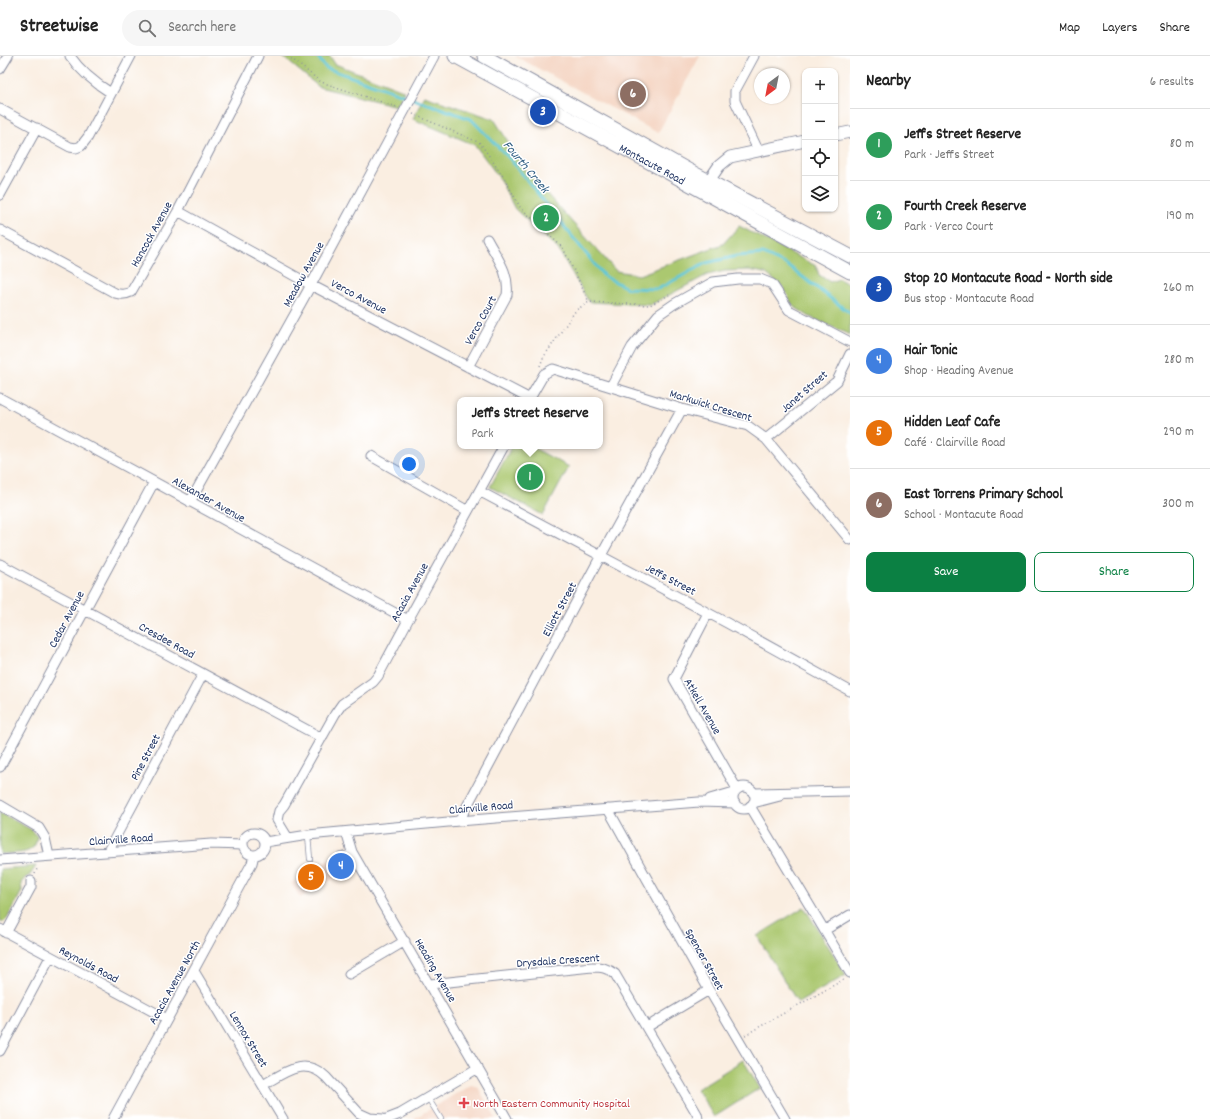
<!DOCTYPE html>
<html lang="en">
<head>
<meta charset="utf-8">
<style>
  body { margin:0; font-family:Dekko,sans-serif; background:#f6f6f6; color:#222 }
  .controls { position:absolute; right:12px; top:12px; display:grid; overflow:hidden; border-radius:8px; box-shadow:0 1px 3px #0004 }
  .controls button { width:36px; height:36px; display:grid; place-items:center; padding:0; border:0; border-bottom:1px solid #e0e0e0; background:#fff; color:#222; font:20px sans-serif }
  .compass { position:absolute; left:754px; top:12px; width:36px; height:36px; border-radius:50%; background:#fff; box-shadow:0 1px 3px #0004; rotate:212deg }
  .you { position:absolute; left:409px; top:408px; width:14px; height:14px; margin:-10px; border:3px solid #fff; border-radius:50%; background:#1a73e8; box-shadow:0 0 0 6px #1a73e833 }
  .badge { display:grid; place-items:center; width:26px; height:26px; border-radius:50%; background:#0b8043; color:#fff; font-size:13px; font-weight:700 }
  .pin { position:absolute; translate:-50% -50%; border:2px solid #fff; box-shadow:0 1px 4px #0006 }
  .popup { position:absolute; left:457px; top:341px; width:146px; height:52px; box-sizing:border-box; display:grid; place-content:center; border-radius:8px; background:#fff; filter:drop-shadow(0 1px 3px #0005); font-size:13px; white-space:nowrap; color:#767676 }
  .popup b { font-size:15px; color:#222 }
  .popup::after { content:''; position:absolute; left:50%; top:100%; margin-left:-8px; border:8px solid transparent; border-top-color:#fff }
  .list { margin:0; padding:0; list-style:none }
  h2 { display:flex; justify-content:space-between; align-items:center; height:52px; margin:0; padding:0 16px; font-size:17px }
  h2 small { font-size:13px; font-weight:400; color:#767676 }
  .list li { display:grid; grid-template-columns:26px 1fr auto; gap:12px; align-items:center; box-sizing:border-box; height:72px; padding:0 16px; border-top:1px solid #e0e0e0 }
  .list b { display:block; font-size:15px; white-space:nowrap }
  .list p { margin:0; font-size:13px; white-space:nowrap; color:#767676 }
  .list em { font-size:13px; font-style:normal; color:#767676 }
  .actions { display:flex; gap:8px; padding:12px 16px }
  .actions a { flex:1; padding:9px 0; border:1px solid #0b8043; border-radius:8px; text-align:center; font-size:14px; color:#0b8043 }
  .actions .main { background:#0b8043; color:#fff }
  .icon { flex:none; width:22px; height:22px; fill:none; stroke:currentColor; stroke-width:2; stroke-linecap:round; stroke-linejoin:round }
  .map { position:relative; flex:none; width:850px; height:1063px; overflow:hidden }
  header { display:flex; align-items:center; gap:24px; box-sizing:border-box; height:56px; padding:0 20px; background:#fff; border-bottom:1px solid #e0e0e0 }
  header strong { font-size:19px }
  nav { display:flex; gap:22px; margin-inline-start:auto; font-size:14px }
  .search { width:280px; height:36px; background:#f6f6f6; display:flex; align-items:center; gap:10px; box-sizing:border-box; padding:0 14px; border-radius:22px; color:#767676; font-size:15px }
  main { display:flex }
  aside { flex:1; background:#fff }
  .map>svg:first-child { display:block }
  .built { fill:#f4d3c0 }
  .green { fill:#abc86f; stroke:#637c66 }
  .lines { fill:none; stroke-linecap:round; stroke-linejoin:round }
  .stream { stroke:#5cc6d7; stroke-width:3 }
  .service-casing { stroke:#8a8ea0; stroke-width:6 }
  .minor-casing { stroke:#8a8ea0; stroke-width:11 }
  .tertiary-casing { stroke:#8a8ea0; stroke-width:13 }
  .secondary-casing { stroke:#8a8ea0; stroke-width:15 }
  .path { stroke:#8a8ea0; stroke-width:1.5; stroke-dasharray:1 3; stroke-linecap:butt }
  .service { stroke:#fff; stroke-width:4.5 }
  .minor { stroke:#fff; stroke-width:9 }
  .tertiary { stroke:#fff; stroke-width:11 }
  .secondary { stroke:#fff; stroke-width:13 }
  .health-dot { fill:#e0444e; stroke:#fff; stroke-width:1.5 }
  .labels { text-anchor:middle; stroke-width:3; stroke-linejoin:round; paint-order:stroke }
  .street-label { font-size:12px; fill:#1b2f5e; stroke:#fff }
  .health-label { font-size:12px; fill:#be3a42; stroke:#fff; text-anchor:start }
  .water-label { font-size:13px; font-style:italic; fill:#2e5c82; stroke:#fff }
</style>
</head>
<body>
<header>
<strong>Streetwise</strong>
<div class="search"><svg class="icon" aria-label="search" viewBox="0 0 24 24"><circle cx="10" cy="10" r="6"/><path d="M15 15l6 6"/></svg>Search here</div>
<nav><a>Map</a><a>Layers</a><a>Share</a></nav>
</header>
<main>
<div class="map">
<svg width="850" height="1063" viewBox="0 0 850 1063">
  <rect width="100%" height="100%" fill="#fff"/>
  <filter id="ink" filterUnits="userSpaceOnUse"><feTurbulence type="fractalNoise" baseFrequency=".025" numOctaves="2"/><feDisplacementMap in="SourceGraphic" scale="8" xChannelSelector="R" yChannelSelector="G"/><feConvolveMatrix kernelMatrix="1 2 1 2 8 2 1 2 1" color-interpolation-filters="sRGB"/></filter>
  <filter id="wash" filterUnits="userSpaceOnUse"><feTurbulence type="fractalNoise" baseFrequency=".012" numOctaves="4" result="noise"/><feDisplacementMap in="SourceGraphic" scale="16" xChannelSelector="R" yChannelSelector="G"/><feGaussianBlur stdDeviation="0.9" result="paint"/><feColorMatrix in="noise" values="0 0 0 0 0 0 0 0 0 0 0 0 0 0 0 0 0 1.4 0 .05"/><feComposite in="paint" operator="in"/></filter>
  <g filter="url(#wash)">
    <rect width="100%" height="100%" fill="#faeee1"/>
    <path class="built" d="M515,0H700L658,77Z
      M341,804L350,809L348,810L349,813L300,842L291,827L327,805Z
      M471,1029L478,1031L496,1063H413Z"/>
    <path class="green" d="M282,0H330L335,8L403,34L404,37L397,50L319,31Z
      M424,40L494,63L527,116L616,215L639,219L723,188L739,170L816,210L819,219L830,226L839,223L850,229V279L810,261L793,250L783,231L765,217L749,214L725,215L707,219L650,249L589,246L558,193L515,153L498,120L475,89L413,63Z
      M512,390H530L569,411L543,459L490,431Z
      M0,757L32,774L37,780C36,801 16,796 0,798Z
      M36,810L30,819L25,822L21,827L22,835L7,863L4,866H0V813Z
      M804,851L846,919L798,947L757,880Z
      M743,1004L760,1032L714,1061L697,1033Z"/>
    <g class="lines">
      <path class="stream" d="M317,0L326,12L471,63L510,103L604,220L627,232L658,233L706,207L737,200L763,198L787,209L850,257"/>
    </g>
  </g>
  <g filter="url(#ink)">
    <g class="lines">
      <defs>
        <path id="service" d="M308,779L310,803
          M339,800L352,796
          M428,1042L441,1063"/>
        <path id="minor" d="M70,0C81,16 95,27 111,37
          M754,0L735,35V45L758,94
          M0,13L8,0
          M0,53L70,91L76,92L81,90L88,81L131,0
          M0,139L37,72
          M178,155L311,229L530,343
          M0,174L115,237C121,239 125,239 131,236L178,155L258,0
          M468,311L507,239C510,217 497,202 487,183
          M611,330L632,291L658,259L674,248L713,226L738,223H760L772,228L789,254L850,286
          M0,342L408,564
          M529,344L544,318L553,313L682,353L748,370L766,383L850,484
          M766,383L837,325L850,298
          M371,400L468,455
          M479,435L727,567L850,635
          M190,446L311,229L434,0
          M0,508L322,682
          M708,557L674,623L737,733
          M0,711L154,426
          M733 742a11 11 0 1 1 22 0a11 11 0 1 1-22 0Z
          M753,737L850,735
          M710,743L734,736
          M753,747L780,740
          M0,749L39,772L45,782L49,800
          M750,750L850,917
          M608,753L709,934L785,1063
          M459,765L598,505L682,353
          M346,776L352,796L507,1063
          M243 788a11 11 0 1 1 22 0a11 11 0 1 1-22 0Z
          M288,782L277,764L279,755L284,749L335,658L342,648L373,626L378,620L408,564L504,390
          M265,786L308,779L459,765L699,746L735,747
          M108,795L203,618
          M0,804L211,788L243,789
          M0,873L167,963
          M825,874L850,859
          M6,877L31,831V825
          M194,915L283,1063
          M349,918L405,885
          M430,928L592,911C602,911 607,912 615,918L697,1058L698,1063
          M647,971L709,934
          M0,995L50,901
          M263,1029C284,1017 304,1000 326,1021L359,1057L370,1062L383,1063
          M113,1063L252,807L254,799
          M387,1063L400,1058L478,1012"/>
        <path id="tertiary" d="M835,79L850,76
          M704,132L719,110L730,101L805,85"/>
        <g id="secondary">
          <path id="s1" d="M455,0L850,216"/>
          <path d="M484,0L688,114L850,200"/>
        </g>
      </defs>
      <use href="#service" class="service-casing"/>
      <use href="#minor" class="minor-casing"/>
      <use href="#tertiary" class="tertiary-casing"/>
      <use href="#secondary" class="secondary-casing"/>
      <path class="path" d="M288,0L321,26L397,51
        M413,58L480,87L503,120L520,151L563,192L589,246
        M540,310L543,302L576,254L589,246L650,249L669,239
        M35,818L37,813
        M745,979L845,923"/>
      <use href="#service" class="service"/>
      <use href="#minor" class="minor"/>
      <use href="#tertiary" class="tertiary"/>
      <use href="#secondary" class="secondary"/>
    </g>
  </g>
  <path class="health-dot" d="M462 1041h4v4h4v4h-4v4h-4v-4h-4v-4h4z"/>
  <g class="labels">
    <g class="street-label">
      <text dy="4" stroke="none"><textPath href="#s1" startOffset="225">Montacute Road</textPath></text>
      <text transform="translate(151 178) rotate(-61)" y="4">Hancock Avenue</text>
      <text transform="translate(303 218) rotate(-61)" y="4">Meadow Avenue</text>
      <text transform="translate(359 240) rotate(28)" y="4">Verco Avenue</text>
      <text transform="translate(480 264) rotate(-61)" y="4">Verco Court</text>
      <text transform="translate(804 335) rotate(-41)" y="4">Janet Street</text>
      <text transform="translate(711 349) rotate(17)" y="4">Markwick Crescent</text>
      <text transform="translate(209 443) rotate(29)" y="4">Alexander Avenue</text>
      <text transform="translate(671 523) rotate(28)" y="4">Jeffs Street</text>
      <text transform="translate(409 536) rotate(-61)" y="4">Acacia Avenue</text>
      <text transform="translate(559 553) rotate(-62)" y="4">Elliott Street</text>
      <text transform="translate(66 563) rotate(-62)" y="4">Cedar Avenue</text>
      <text transform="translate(167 584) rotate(29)" y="4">Cresdee Road</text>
      <text transform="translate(703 650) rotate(60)" y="4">Atkell Avenue</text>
      <text transform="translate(145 701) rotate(-62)" y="4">Pine Street</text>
      <text transform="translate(481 751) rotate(-5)" y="4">Clairville Road</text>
      <text transform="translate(121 783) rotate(-4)" y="4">Clairville Road</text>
      <text transform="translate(705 903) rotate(61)" y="4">Spencer Street</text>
      <text transform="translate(558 904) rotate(-4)" y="4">Drysdale Crescent</text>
      <text transform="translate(89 908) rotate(28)" y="4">Reynolds Road</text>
      <text transform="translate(436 914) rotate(60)" y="4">Heading Avenue</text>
      <text transform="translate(174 926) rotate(-61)" y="4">Acacia Avenue North</text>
      <text transform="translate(249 983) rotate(59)" y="4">Lennox Street</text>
    </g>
    <g class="health-label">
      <text x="473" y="1051">North Eastern Community Hospital</text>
    </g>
    <g class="water-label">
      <text transform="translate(527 110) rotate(50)" y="5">Fourth Creek</text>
    </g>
  </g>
</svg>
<div class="controls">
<button>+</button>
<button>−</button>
<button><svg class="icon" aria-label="locate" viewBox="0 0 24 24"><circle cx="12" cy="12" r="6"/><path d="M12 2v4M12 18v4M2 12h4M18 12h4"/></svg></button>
<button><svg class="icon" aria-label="layers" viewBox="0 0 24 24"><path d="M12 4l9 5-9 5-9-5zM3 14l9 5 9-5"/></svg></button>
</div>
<svg class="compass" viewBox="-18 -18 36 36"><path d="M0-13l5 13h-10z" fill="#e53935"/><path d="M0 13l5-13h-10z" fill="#767676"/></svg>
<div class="you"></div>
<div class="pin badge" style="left:530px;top:421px;background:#2e9e5b">1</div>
<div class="popup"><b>Jeffs Street Reserve</b>Park</div>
<div class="pin badge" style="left:546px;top:162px;background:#2e9e5b">2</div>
<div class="pin badge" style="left:543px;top:56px;background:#1a4fb4">3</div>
<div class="pin badge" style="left:341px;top:810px;background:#3f7fe0">4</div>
<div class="pin badge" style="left:311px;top:821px;background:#e8710a">5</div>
<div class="pin badge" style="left:633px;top:38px;background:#8d6e63">6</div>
</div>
<aside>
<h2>Nearby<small>6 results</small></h2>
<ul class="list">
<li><span class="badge" style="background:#2e9e5b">1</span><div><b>Jeffs Street Reserve</b><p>Park · Jeffs Street</p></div><em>80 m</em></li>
<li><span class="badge" style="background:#2e9e5b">2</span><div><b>Fourth Creek Reserve</b><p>Park · Verco Court</p></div><em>190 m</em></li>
<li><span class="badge" style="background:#1a4fb4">3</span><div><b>Stop 20 Montacute Road - North side</b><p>Bus stop · Montacute Road</p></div><em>260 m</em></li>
<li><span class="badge" style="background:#3f7fe0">4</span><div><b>Hair Tonic</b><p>Shop · Heading Avenue</p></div><em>280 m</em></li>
<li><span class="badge" style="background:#e8710a">5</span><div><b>Hidden Leaf Cafe</b><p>Café · Clairville Road</p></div><em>290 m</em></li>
<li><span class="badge" style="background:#8d6e63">6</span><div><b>East Torrens Primary School</b><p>School · Montacute Road</p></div><em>300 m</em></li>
</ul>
<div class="actions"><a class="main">Save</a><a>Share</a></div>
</aside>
</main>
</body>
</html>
